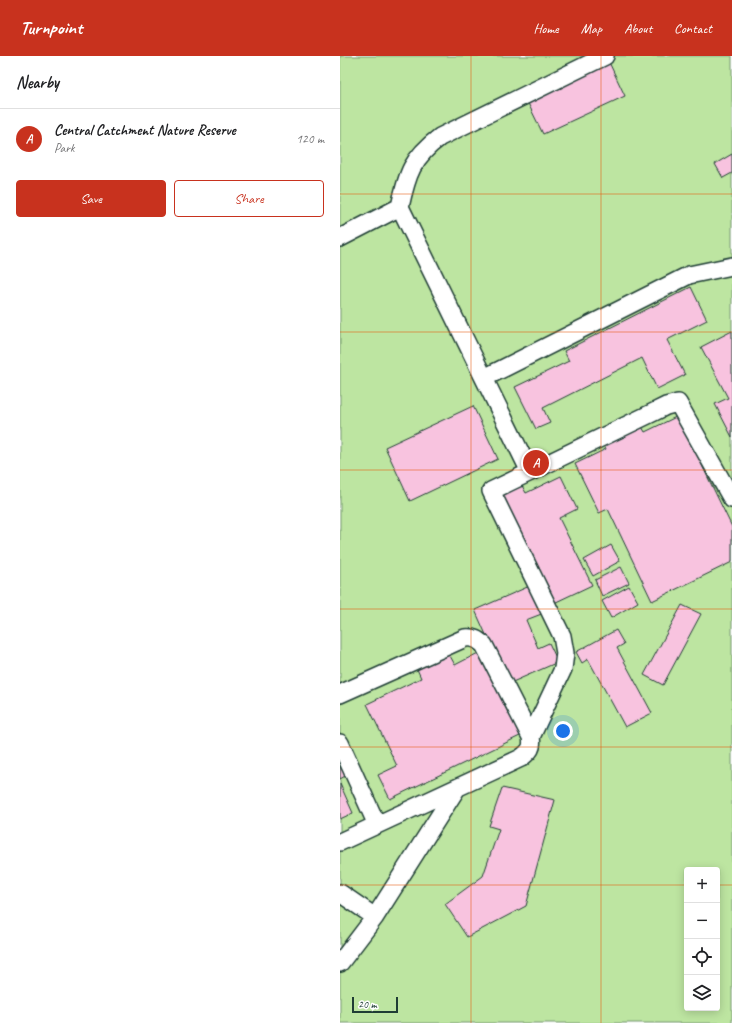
<!DOCTYPE html>
<html lang="en">
<head>
<meta charset="utf-8">
<style>
  body { margin:0; font-family:Caveat,sans-serif; background:#f6f6f6; color:#202124 }
  .controls { position:absolute; right:12px; bottom:12px; display:grid; overflow:hidden; border-radius:4px; box-shadow:0 2px 10px #0003 }
  .controls button { width:36px; height:36px; display:grid; place-items:center; padding:0; border:0; border-bottom:1px solid #e0e0e0; background:#fff; color:#202124; font:20px sans-serif }
  .scale { position:absolute; left:12px; bottom:10px; width:46px; box-sizing:border-box; padding-left:4px; border:2px solid #1f3d34; border-top:0; font-size:11px; line-height:14px; white-space:nowrap; color:#1f3d34; -webkit-text-stroke:3px #fff; paint-order:stroke }
  .you { position:absolute; left:223px; top:675px; width:14px; height:14px; margin:-10px; border:3px solid #fff; border-radius:50%; background:#1a73e8; box-shadow:0 0 0 6px #1a73e833 }
  .badge { display:grid; place-items:center; width:26px; height:26px; border-radius:50%; background:#c8321e; color:#fff; font-size:13px; font-weight:700 }
  .pin { position:absolute; translate:-50% -50%; border:2px solid #fff; box-shadow:0 1px 4px #0006 }
  .list { margin:0; padding:0; list-style:none }
  h2 { display:flex; justify-content:space-between; align-items:center; height:52px; margin:0; padding:0 16px; font-size:17px }
  h2 small { font-size:13px; font-weight:400; color:#757577 }
  .list li { display:grid; grid-template-columns:26px 1fr auto; gap:12px; align-items:center; box-sizing:border-box; height:60px; padding:0 16px; border-top:1px solid #e0e0e0 }
  .list b { display:block; font-size:15px; white-space:nowrap }
  .list p { margin:0; font-size:13px; white-space:nowrap; color:#757577 }
  .list em { font-size:13px; font-style:normal; color:#757577 }
  .actions { display:flex; gap:8px; padding:12px 16px }
  .actions a { flex:1; padding:9px 0; border:1px solid #c8321e; border-radius:4px; text-align:center; font-size:14px; color:#c8321e }
  .actions .main { background:#c8321e; color:#fff }
  .icon { flex:none; width:22px; height:22px; fill:none; stroke:currentColor; stroke-width:2; stroke-linecap:round; stroke-linejoin:round }
  .map { position:relative; flex:none; width:392px; height:967px; overflow:hidden }
  header { display:flex; align-items:center; gap:24px; box-sizing:border-box; height:56px; padding:0 20px; background:#c8321e; color:#fff }
  header strong { font-size:19px }
  nav { display:flex; gap:22px; margin-inline-start:auto; font-size:14px }
  main { display:flex }
  aside { flex:1; background:#fff }
  .map>svg:first-child { display:block }
  .green { fill:#bde5a1; stroke:#6e916a; fill-rule:evenodd }
  .building { fill:#f8c3df; stroke:#1f3d34 }
  .lines { fill:none; stroke-linecap:round; stroke-linejoin:round }
  .minor-casing { stroke:#1f3d34; stroke-width:20 }
  .minor { stroke:#fff; stroke-width:17 }
  .grid { fill:none; stroke:#e8590c; stroke-width:1; stroke-opacity:0.55 }
</style>
</head>
<body>
<header>
<strong>Turnpoint</strong>
<nav><a>Home</a><a>Map</a><a>About</a><a>Contact</a></nav>
</header>
<main>
<aside>
<h2>Nearby<small></small></h2>
<ul class="list">
<li><span class="badge">A</span><div><b>Central Catchment Nature Reserve</b><p>Park</p></div><em>120 m</em></li>
</ul>
<div class="actions"><a class="main">Save</a><a>Share</a></div>
</aside>
<div class="map">
<svg width="392" height="967" viewBox="0 0 392 967">
  <rect width="100%" height="100%" fill="#fff"/>
  <filter id="ink" filterUnits="userSpaceOnUse"><feTurbulence type="fractalNoise" baseFrequency=".025" numOctaves="2"/><feDisplacementMap in="SourceGraphic" scale="8" xChannelSelector="R" yChannelSelector="G"/><feConvolveMatrix kernelMatrix="1 2 1 2 8 2 1 2 1" color-interpolation-filters="sRGB"/></filter>
  <g filter="url(#ink)">
    <path class="green" d="M0,0H392V967H0ZM347,814H377V952H347Z"/>
    <path class="building" d="M267,2L285,40L203,78L185,41Z
      M392,98V117L383,122L375,108Z
      M351,231L367,264L327,284L345,319L317,333L302,302L203,352L210,367L196,373L175,331L229,305L224,295Z
      M392,275V381L375,348L388,342L361,291Z
      M133,350L158,403L70,445L45,391Z
      M338,360L392,471V506L312,545L268,453L259,457L235,408L266,393L263,387L301,369L305,376Z
      M221,420L237,453L219,462L252,529L214,547L160,436L180,426L186,437Z
      M271,489L280,505L253,520L244,504Z
      M281,511L289,527L262,540L255,524Z
      M192,529L204,557L186,564L198,592L209,587L218,606L168,628L135,554Z
      M289,530L298,546L271,562L262,545Z
      M342,549L361,558L323,629L304,619Z
      M276,574L284,588L277,592L312,657L285,671L248,603L242,607L236,596Z
      M144,594L184,678L50,743L38,719L57,710L27,648L81,622L77,613L109,598L115,609Z
      M0,705L7,719L0,723Z
      M0,728L13,757L0,763Z
      M162,732L215,744L186,850L127,881L105,848L143,820L159,773L149,770Z"/>
    <g class="lines">
      <defs>
        <path id="minor" d="M0,182L60,151
          M144,322L349,219L392,210
          M190,416L60,151C67,118 72,102 100,81L265,0
          M0,638L125,582C134,581 138,584 144,589L191,681C193,692 190,695 181,702L0,786
          M191,681L223,613L225,597L222,580L151,435L314,356L326,350L338,347L392,443
          M0,687L37,769
          M0,837L35,861
          M0,907L35,861L117,732"/>
      </defs>
      <use href="#minor" class="minor-casing"/>
      <use href="#minor" class="minor"/>
    </g>
  </g>
  <path class="grid" d="M131,0V967M261,0V967M0,138H392M0,276H392M0,414H392M0,553H392M0,691H392M0,829H347M377,829H392"/>
</svg>
<div class="controls">
<button>+</button>
<button>−</button>
<button><svg class="icon" aria-label="locate" viewBox="0 0 24 24"><circle cx="12" cy="12" r="6"/><path d="M12 2v4M12 18v4M2 12h4M18 12h4"/></svg></button>
<button><svg class="icon" aria-label="layers" viewBox="0 0 24 24"><path d="M12 4l9 5-9 5-9-5zM3 14l9 5 9-5"/></svg></button>
</div>
<div class="scale">20 m</div>
<div class="you"></div>
<div class="pin badge" style="left:196px;top:407px">A</div>
</div>
</main>
</body>
</html>
